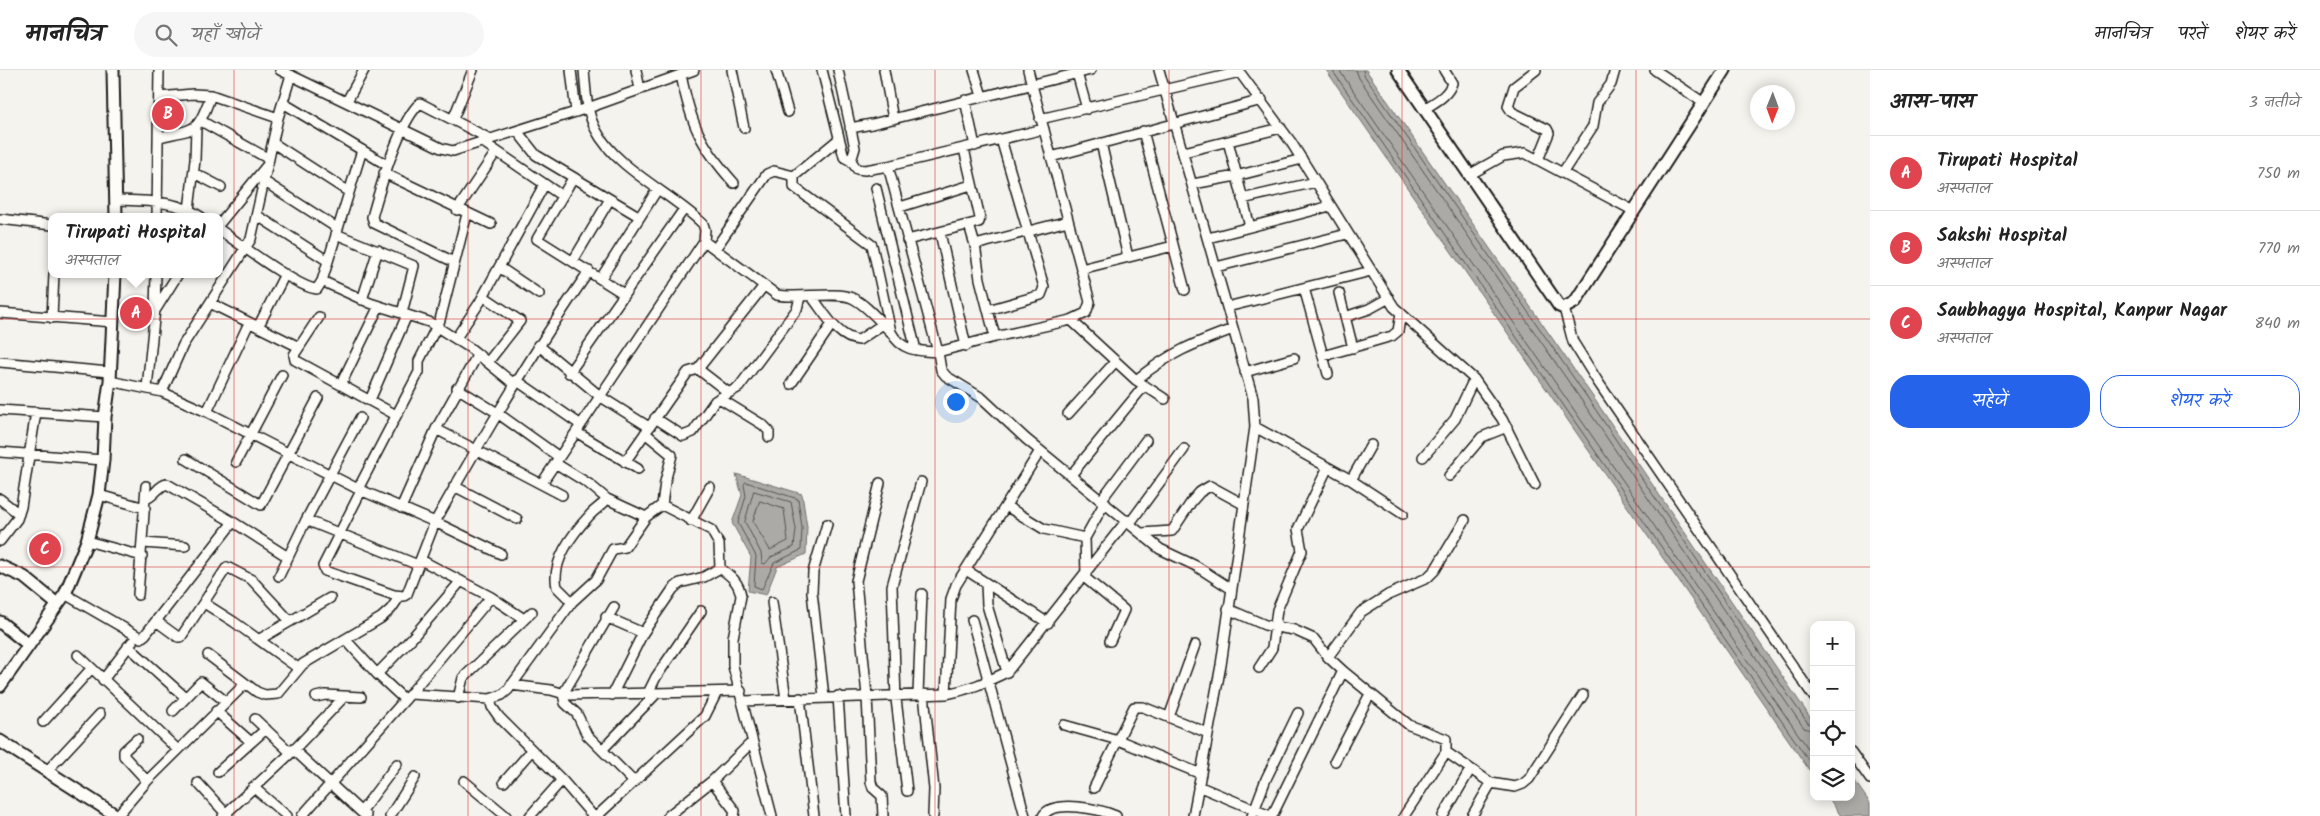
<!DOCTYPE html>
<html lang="hi">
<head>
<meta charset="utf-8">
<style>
  body { margin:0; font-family:Kalam,"Playpen Sans Deva",sans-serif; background:#f6f6f6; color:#222 }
  .controls { position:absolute; right:15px; bottom:15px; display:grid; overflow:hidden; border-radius:10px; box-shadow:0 2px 12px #0003 }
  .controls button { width:45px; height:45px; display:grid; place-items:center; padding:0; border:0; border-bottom:1px solid #e0e0e0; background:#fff; color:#222; font:25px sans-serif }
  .compass { position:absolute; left:1750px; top:15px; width:45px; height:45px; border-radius:50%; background:#fff; box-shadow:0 2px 12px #0003; rotate:181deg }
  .you { position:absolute; left:955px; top:331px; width:18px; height:18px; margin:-12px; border:4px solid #fff; border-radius:50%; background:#1a73e8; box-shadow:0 0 0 8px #1a73e833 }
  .badge { display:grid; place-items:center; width:32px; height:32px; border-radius:50%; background:#2563eb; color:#fff; font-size:16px; font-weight:700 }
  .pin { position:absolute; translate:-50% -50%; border:2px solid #fff; box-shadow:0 1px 5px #0006 }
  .popup { position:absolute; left:48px; top:143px; width:175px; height:65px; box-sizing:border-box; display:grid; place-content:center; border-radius:10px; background:#fff; filter:drop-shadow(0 1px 4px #0005); font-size:16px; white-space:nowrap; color:#767676 }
  .popup b { font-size:19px; color:#222 }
  .popup::after { content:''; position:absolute; left:50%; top:100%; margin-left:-10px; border:10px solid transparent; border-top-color:#fff }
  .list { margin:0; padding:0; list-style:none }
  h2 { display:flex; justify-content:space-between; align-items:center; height:65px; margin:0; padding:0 20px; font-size:21px }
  h2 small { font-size:16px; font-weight:400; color:#767676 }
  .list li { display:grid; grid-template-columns:32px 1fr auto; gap:15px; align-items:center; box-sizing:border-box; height:75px; padding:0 20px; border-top:1px solid #e0e0e0 }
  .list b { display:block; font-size:19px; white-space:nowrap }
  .list p { margin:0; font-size:16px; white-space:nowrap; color:#767676 }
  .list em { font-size:16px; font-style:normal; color:#767676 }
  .actions { display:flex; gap:10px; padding:15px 20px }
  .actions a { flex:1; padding:11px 0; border:1px solid #2563eb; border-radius:20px; text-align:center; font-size:18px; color:#2563eb }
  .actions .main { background:#2563eb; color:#fff }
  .icon { flex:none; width:28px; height:28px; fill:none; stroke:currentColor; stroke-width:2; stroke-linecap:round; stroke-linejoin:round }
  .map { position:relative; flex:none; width:1870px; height:746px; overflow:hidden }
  header { display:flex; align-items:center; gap:30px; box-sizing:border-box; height:70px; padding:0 25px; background:#fff; border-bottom:1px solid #e0e0e0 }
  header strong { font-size:24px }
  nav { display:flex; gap:28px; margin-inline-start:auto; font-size:18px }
  .search { width:350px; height:45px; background:#f6f6f6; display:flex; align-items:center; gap:12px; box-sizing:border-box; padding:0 18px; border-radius:28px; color:#767676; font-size:19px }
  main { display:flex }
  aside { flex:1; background:#fff }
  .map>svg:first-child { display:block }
  .water { fill:#abaaa6; stroke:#72716f }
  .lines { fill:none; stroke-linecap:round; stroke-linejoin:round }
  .shore { stroke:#555553; stroke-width:1 }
  .street-casing { stroke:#1c1c1c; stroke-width:12 }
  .secondary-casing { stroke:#1c1c1c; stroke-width:15 }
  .street { stroke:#fdfcf7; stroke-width:9 }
  .secondary { stroke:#fdfcf7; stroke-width:11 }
  .grid { fill:none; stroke:#d62828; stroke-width:1; stroke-opacity:0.55 }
</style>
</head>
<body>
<header>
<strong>मानचित्र</strong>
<div class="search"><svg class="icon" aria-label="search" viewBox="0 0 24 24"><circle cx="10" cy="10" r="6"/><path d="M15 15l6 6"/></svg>यहाँ खोजें</div>
<nav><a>मानचित्र</a><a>परतें</a><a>शेयर करें</a></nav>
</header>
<main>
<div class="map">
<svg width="1870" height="746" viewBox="0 0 1870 746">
  <rect width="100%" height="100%" fill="#f4f3ee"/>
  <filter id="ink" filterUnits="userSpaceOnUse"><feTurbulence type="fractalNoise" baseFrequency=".02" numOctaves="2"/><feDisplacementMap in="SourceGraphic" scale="10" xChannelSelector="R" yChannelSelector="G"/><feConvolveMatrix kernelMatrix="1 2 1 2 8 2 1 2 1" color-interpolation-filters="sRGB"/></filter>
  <g filter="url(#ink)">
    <path class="water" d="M1326,0H1366L1593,327L1814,653V707Z
      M736,404L802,424L807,457L806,484L777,497L766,525L748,521L751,487L732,453L742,425Z
      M1851,706L1870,733V746H1841L1828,727H1851Z"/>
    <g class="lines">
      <path class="shore" d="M1332,0L1814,698
        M1339,0L1814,687
        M1356,0L1359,8L1584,334L1790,638L1804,658L1814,661
        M1363,0L1364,5L1589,330L1795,635L1808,653L1814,655
        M746,412L798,429L802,458L801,480L774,493L762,519L754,516L756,486L738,453L746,426L744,415Z
        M754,421L791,432L796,459L794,477L771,487L765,494L762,493L761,483L745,452Z
        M760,431L784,439L788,471L770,480L753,452Z"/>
      <defs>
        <path id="street" d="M280,0L441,78L453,81L588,38L694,0
          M571,0L576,42
          M584,0C586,20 586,42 596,60C615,98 674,125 703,154L705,160L704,171
          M636,0L640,19
          M732,0L744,58
          M776,0L788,42
          M822,0L844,87L851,91L857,99L865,100L888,96L1044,59
          M838,0L855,78L851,91
          M884,0L893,49
          M974,0L982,26
          M1028,0L1090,232L1086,243L1071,250L1136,310L1165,329
          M1159,0L1253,328L1255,357L1221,595L1193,746
          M1238,0L1291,72L1394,237L1474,309L1502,349L1535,415
          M1536,0L1514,17L1508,36L1512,42L1547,59L1549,63L1538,90
          M1655,0L1704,33
          M1077,3L1087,39
          M681,5C691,54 700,75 734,113
          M159,27L193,24L211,25L278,48
          M965,30L975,76
          M347,31L364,0
          M283,33L387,95
          M1424,39C1435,32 1448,26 1452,13L1444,0
          M453,49L473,0
          M1040,49L1240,2
          M201,51L269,89
          M850,58L872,54L1091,0
          M517,61L536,85L640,147
          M1143,61L1185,220
          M159,67C197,58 197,64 211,25
          M839,69L794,106V117L872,175L891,262C901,281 918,281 938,282L941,300L946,306L982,328L1026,369L1160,479L1196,496L1230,518
          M1228,71L1250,157
          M483,72L562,126
          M273,73L349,122
          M1101,73L1128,187
          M1184,82L1281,58
          M1051,87L1262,30
          M888,96L938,282L995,267L980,209L975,175L1068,151
          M1563,102L1593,56L1597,33L1611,14L1615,0
          M194,103L221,117
          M384,103L491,154
          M1469,105L1503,86L1525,83L1634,141
          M573,108L537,169L624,224
          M265,112L337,158
          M1193,114L1236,106L1302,89
          M876,118L916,280
          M1242,129L1316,112
          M116,130C144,131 177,130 201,147
          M900,137L971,115
          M189,140L195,90L196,57
          M457,140L496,82
          M258,146L328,191
          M157,147L159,0
          M0,149L52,155
          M220,153L268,94
          M969,155L975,175
          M220,160C237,172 299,219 317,219L322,211L362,80
          M940,163L966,276
          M336,164L414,196L402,243
          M1208,168L1330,136
          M907,170L979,152L980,148L964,79
          M715,179L767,104L774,101L794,106
          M573,191L610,129
          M454,192L374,153L372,147C380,118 399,52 420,33L490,69
          M499,197L539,224
          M1216,197L1347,164
          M1081,199L1173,176
          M601,208L657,120
          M322,211L370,233L429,252L470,278L514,314
          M1304,218L1328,304
          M1339,223L1353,278
          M483,226L520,251L488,292
          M812,227C824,242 838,269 859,270L883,254
          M362,230L378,180
          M210,233L299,277
          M1227,237L1371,201
          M1564,238L1573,272L1598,312L1814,627
          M156,239L178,204
          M988,240L1041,225L1044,217L1001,69
          M0,243L113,252
          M319,247L294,285L295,290L396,345
          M1345,247L1369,239L1389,228
          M52,248L54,204
          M258,257L285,204
          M995,267L1071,250
          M456,268L480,232L544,115
          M538,275L601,327L649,357
          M1323,286L1392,266L1398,261L1401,243
          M0,292L109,302
          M698,299L729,323
          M1245,302L1294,288
          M569,303L684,139
          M516,310L581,355
          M1136,310C1170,283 1192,274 1233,259
          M110,311L162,322L207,342L358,419L435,452C483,366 533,282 589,201
          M341,314L379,236
          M791,314L832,254
          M147,318L155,239L156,204
          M457,318L496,342L559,387
          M162,322L183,275L251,169L278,48L291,5
          M719,328L763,355L769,361V367
          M370,330L407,245
          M0,340L105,347
          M207,342L249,253
          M1068,344L1115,292
          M655,348L683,366L693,362L715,331L739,317L797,239L800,227
          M1255,357L1351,410L1403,444
          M436,359L562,425
          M576,362L638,399
          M0,382L103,390
          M1423,387L1455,349L1474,309
          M186,389L261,435L318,328
          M236,392L282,305
          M625,392L688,302L698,299L763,217
          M555,393L589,414L607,429L646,447
          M1071,405L1144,316
          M1449,406L1482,367L1507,357
          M1351,410L1371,375
          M542,413L704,171L777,225C798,229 835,221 852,228C866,234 880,252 891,262
          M880,413L856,511L867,626L871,712L873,718L882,726L883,746
          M454,416L517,449
          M358,419L419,302V291L440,250L467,144
          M361,421L323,496L325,501L394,525L404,526L407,524L435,452L501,484
          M99,425L145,438
          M0,429L19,444
          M1102,429L1146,370
          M662,435L711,460L719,474L720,498C731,506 739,512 741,526L733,568V596L772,746
          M1006,436L1044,459L1085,468
          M401,438L436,359L478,284
          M306,450L418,495
          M691,451L710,417
          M233,452L288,487
          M1130,453L1184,379
          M1142,463L1172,461L1192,431L1200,422L1210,416L1243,434
          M0,471L17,449L21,437L36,342
          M87,471L142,486
          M143,473L185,476
          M421,490L491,527L524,549
          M966,500L1048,553
          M1086,505L1085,468L1105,432
          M279,506L306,450L360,348
          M1084,507L1124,540L1110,571
          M986,514L987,535L1007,602
          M65,524L141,568L145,565L233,452L167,414C157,416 155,427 145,429
          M138,525L146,416
          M572,532L557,517C551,491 574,462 590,445C596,438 600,438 607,429
          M772,532L786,629
          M204,533L234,552L298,598
          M614,537L563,624L565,633L577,644L587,665L634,712
          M1228,539L1265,555L1294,560L1314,569L1328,587L1343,601L1409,655L1446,669V682L1491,713L1515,717L1523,714L1529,709L1583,625
          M606,547L643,563
          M972,550L1025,746
          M156,551L178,567H181L227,497L252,510L290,551
          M260,569L330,528
          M345,569L377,604L405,630
          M128,576L185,627
          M78,585L178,680
          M208,585L257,622L265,625L278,624L303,594L381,548L391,539L400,526
          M1328,587L1361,542L1388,525L1427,508L1435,500L1465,450
          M1259,598L1272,578L1277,540L1302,481L1298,459L1327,399
          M377,604L412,568L461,511
          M103,610L132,572
          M511,615L551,620L568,625L741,621
          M648,623L656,607L701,541
          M410,624L490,629L502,625L508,620L572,532L596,510L613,479L625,477L646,447L662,435L665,412L672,385L645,363
          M918,624L922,524
          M924,624L934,719L933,746
          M946,624L951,529L956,515L1040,381
          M612,625L643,563L673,519L680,513L704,507L720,498
          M838,626L846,746
          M316,627L325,625L361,627
          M824,627L812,522L813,502L827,454
          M458,628L463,608L532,542
          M800,628L814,746
          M490,629L492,637L499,647L562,710
          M744,631L946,624C968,620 986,612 1007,602L1127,450
          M173,641L201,612L225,631
          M216,641L251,672
          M1169,647L1195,575
          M255,649L291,683
          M43,652L91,599
          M1064,655L1118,670L1201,704
          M137,669L124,681V686L147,711
          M293,679L361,742
          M602,680L657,623
          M1851,682L1870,709
          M1335,691L1370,624
          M47,701L100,644
          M218,702L266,659
          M464,711L506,746
          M712,711L735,741L734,746
          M504,712L532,680
          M198,713L228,746
          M1198,716L1270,746
          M253,717L287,746
          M1094,718L1134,637H1143L1208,663
          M907,721L896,629L892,516L921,412
          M117,746L147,711L245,614
          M223,746L291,683L344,627
          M302,746L410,624L491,527
          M366,746L361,742L397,694
          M390,746L415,707
          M530,746L562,710L593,746
          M597,746L705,646L717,622
          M668,746L712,711L751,673
          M1043,746C1053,729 1100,739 1116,746
          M1252,746L1266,709L1298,643
          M1272,746L1343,601
          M1404,746L1446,682
          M1443,746L1470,700
          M1472,746L1491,713"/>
        <path id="secondary" d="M113,0L116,147
          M1398,0L1559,236L1564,238L1575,232L1725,0
          M0,496L24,507L57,534
          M0,552L29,575
          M0,616L65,524L87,471L99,425L103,390L105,347L110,311L115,204
          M0,671L117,746"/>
      </defs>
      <use href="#street" class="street-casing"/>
      <use href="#secondary" class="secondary-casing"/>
      <use href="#street" class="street"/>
      <use href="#secondary" class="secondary"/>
    </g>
  </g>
  <path class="grid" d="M234,0V746M468,0V746M701,0V746M935,0V746M1169,0V746M1402,0V746M1636,0V746M0,249H1870M0,497H1870"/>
</svg>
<div class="controls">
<button>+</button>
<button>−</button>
<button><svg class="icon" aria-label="locate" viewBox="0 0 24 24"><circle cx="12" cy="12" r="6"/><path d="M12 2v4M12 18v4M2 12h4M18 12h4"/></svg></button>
<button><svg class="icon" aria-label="layers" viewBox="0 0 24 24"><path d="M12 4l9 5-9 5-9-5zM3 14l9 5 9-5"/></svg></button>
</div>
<svg class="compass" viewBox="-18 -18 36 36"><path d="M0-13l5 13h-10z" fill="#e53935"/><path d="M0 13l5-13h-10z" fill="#767676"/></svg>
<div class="you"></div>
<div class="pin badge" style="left:136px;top:243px;background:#e0444e">A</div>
<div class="popup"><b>Tirupati Hospital</b>अस्पताल</div>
<div class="pin badge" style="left:168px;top:44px;background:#e0444e">B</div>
<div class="pin badge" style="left:45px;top:479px;background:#e0444e">C</div>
</div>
<aside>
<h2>आस-पास<small>3 नतीजे</small></h2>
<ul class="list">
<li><span class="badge" style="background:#e0444e">A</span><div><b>Tirupati Hospital</b><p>अस्पताल</p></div><em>750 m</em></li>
<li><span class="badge" style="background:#e0444e">B</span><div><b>Sakshi Hospital</b><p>अस्पताल</p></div><em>770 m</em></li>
<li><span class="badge" style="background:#e0444e">C</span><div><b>Saubhagya Hospital, Kanpur Nagar</b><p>अस्पताल</p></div><em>840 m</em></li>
</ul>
<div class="actions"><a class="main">सहेजें</a><a>शेयर करें</a></div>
</aside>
</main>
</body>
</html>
